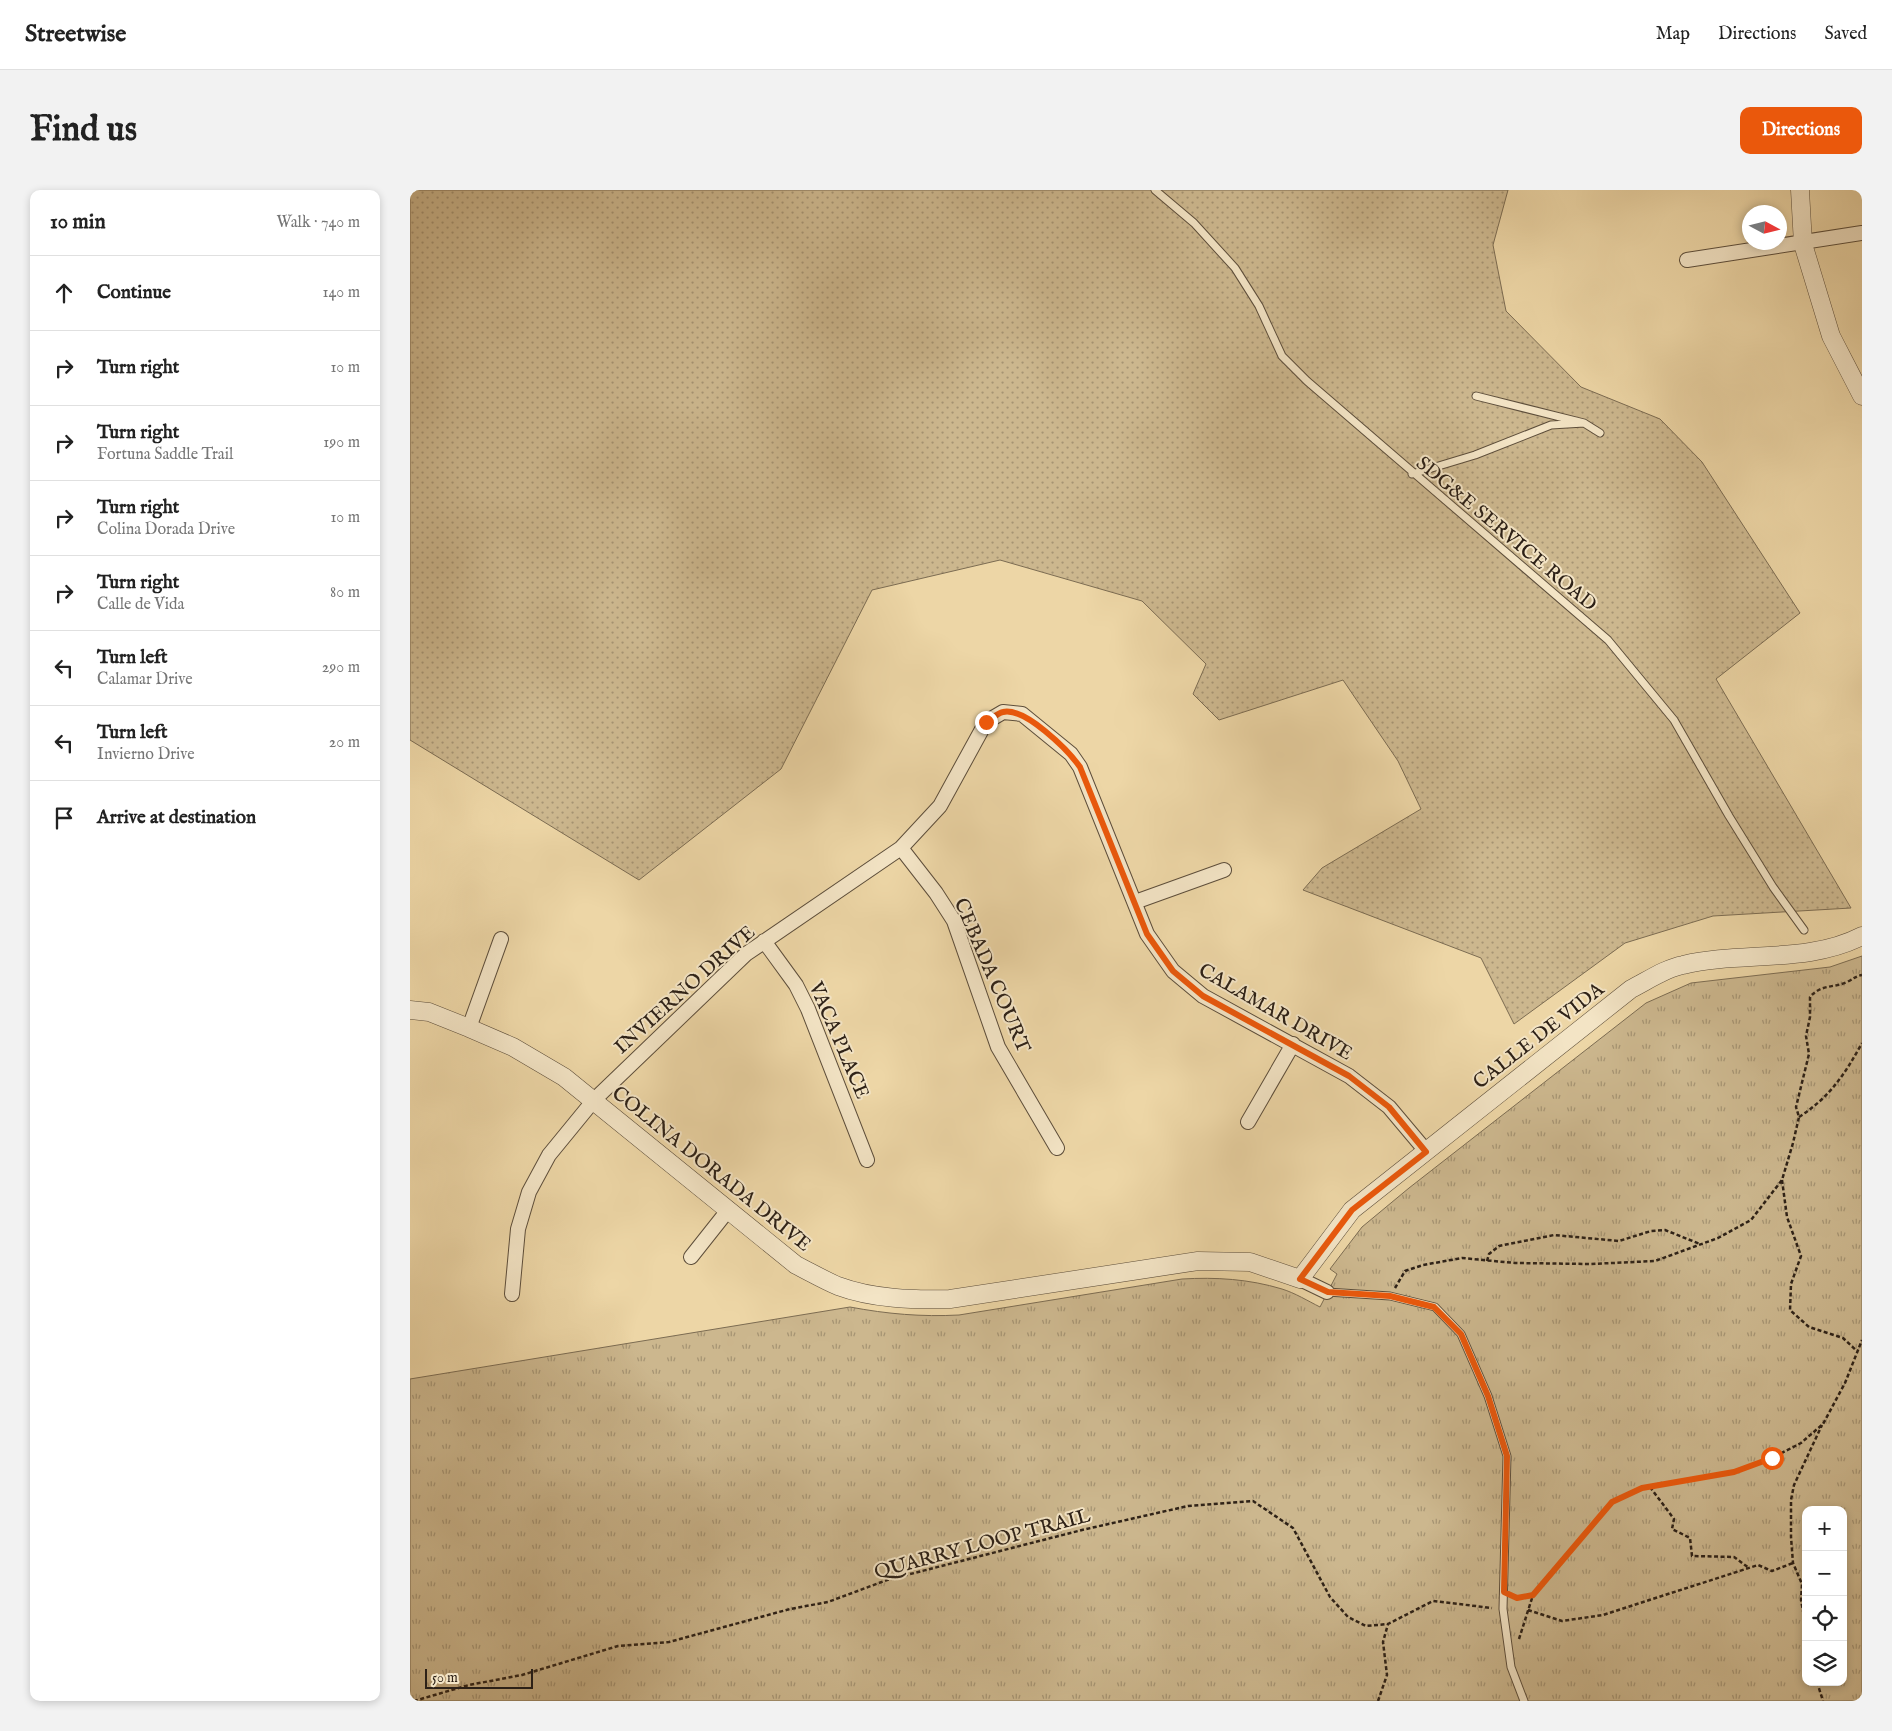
<!DOCTYPE html>
<html lang="en">
<head>
<meta charset="utf-8">
<style>
  body { margin:0; font-family:"IM FELL English",serif; background:#f2f2f2; color:#222 }
  .controls { position:absolute; right:15px; bottom:15px; display:grid; overflow:hidden; border-radius:10px; box-shadow:0 2px 8px #0003 }
  .controls button { width:45px; height:45px; display:grid; place-items:center; padding:0; border:0; border-bottom:1px solid #e0e0e0; background:#fff; color:#222; font:25px sans-serif }
  .compass { position:absolute; left:1332px; top:15px; width:45px; height:45px; border-radius:50%; background:#fff; box-shadow:0 2px 8px #0003; rotate:97deg }
  .scale { position:absolute; left:15px; bottom:12px; width:108px; box-sizing:border-box; padding-left:5px; border:2px solid #2d2117; border-top:0; font-size:14px; line-height:18px; white-space:nowrap; color:#2d2117; -webkit-text-stroke:4px #f3e4c5; paint-order:stroke }
  .stop { position:absolute; width:15px; height:15px; margin:-11px; border:4px solid #ea580c; border-radius:50%; background:#fff }
  .stop.end { background:#ea580c; border-color:#fff; box-shadow:0 1px 5px #0008 }
  .list { margin:0; padding:0; list-style:none }
  h2 { display:flex; justify-content:space-between; align-items:center; height:65px; margin:0; padding:0 20px; font-size:21px }
  h2 small { font-size:16px; font-weight:400; color:#767676 }
  .list li { display:grid; grid-template-columns:32px 1fr auto; gap:15px; align-items:center; box-sizing:border-box; height:75px; padding:0 20px; border-top:1px solid #e0e0e0 }
  .list b { display:block; font-size:19px; white-space:nowrap }
  .list p { margin:0; font-size:16px; white-space:nowrap; color:#767676 }
  .list em { font-size:16px; font-style:normal; color:#767676 }
  .icon { flex:none; width:28px; height:28px; fill:none; stroke:currentColor; stroke-width:2; stroke-linecap:round; stroke-linejoin:round }
  .map { position:relative; flex:none; width:1452px; height:1511px; overflow:hidden; border-radius:10px }
  header { display:flex; align-items:center; gap:30px; box-sizing:border-box; height:70px; padding:0 25px; background:#fff; border-bottom:1px solid #e0e0e0 }
  header strong { font-size:24px }
  nav { display:flex; gap:28px; margin-inline-start:auto; font-size:18px }
  .intro { display:flex; align-items:center; justify-content:space-between; box-sizing:border-box; height:120px; padding:0 30px }
  h1 { margin:0; font-size:35px }
  .button { padding:12px 22px; border-radius:10px; background:#ea580c; color:#fff; font-size:18px; font-weight:700 }
  main { display:flex; gap:30px; padding:0 30px }
  aside { flex:1; background:#fff; border-radius:10px; box-shadow:0 2px 8px #0003 }
  .map>svg:first-child { display:block }
  .grass { fill:url(#grass-dots); stroke:#7c6c52 }
  .park { fill:url(#park-tufts); stroke:#7c6c52; fill-rule:evenodd }
  .lines { fill:none; stroke-linecap:round; stroke-linejoin:round }
  .service-casing { stroke:#5d4e3b; stroke-width:9 }
  .minor-casing { stroke:#5d4e3b; stroke-width:16 }
  .tertiary-casing { stroke:#5d4e3b; stroke-width:19 }
  .path { stroke:#2d2117; stroke-width:2.5; stroke-dasharray:4 2.5; stroke-linecap:butt }
  .service { stroke:#f3e4c5; stroke-width:7 }
  .minor { stroke:#f3e4c5; stroke-width:14 }
  .tertiary { stroke:#f3e4c5; stroke-width:18 }
  .route { stroke:#ea580c; stroke-width:6 }
  .labels { text-anchor:middle; stroke-width:4; stroke-linejoin:round; paint-order:stroke }
  .street-label { font-size:20px; fill:#2d2117; stroke:#f3e4c5 }
</style>
</head>
<body>
<header>
<strong>Streetwise</strong>
<nav><a>Map</a><a>Directions</a><a>Saved</a></nav>
</header>
<div class="intro"><h1>Find us</h1><a class="button">Directions</a></div>
<main>
<aside>
<h2>10 min<small>Walk · 740 m</small></h2>
<ul class="list">
<li><svg class="icon" aria-label="ahead" viewBox="0 0 24 24"><path d="M12 20V5M6 11l6-6 6 6"/></svg><div><b>Continue</b></div><em>140 m</em></li>
<li><svg class="icon" aria-label="right" viewBox="0 0 24 24"><path d="M7 20v-9h11M14 6l5 5-5 5"/></svg><div><b>Turn right</b></div><em>10 m</em></li>
<li><svg class="icon" aria-label="right" viewBox="0 0 24 24"><path d="M7 20v-9h11M14 6l5 5-5 5"/></svg><div><b>Turn right</b><p>Fortuna Saddle Trail</p></div><em>190 m</em></li>
<li><svg class="icon" aria-label="right" viewBox="0 0 24 24"><path d="M7 20v-9h11M14 6l5 5-5 5"/></svg><div><b>Turn right</b><p>Colina Dorada Drive</p></div><em>10 m</em></li>
<li><svg class="icon" aria-label="right" viewBox="0 0 24 24"><path d="M7 20v-9h11M14 6l5 5-5 5"/></svg><div><b>Turn right</b><p>Calle de Vida</p></div><em>80 m</em></li>
<li><svg class="icon" aria-label="left" viewBox="0 0 24 24"><path d="M17 20v-9H6M10 6l-5 5 5 5"/></svg><div><b>Turn left</b><p>Calamar Drive</p></div><em>290 m</em></li>
<li><svg class="icon" aria-label="left" viewBox="0 0 24 24"><path d="M17 20v-9H6M10 6l-5 5 5 5"/></svg><div><b>Turn left</b><p>Invierno Drive</p></div><em>20 m</em></li>
<li><svg class="icon" aria-label="arrive" viewBox="0 0 24 24"><path d="M6 21V4h12l-3 4 3 4H6"/></svg><div><b>Arrive at destination</b></div></li>
</ul>
</aside>
<div class="map">
<svg width="1452" height="1511" viewBox="0 0 1452 1511">
  <defs>
    <pattern id="grass-dots" width="8" height="8" patternUnits="userSpaceOnUse" patternTransform="scale(1.25)"><rect width="8" height="8" fill="#ccb78e"/><path d="M2 2h.1M6 6h.1" fill="none" stroke="#a69473" stroke-width="1.8" stroke-linecap="round"/></pattern>
    <pattern id="park-tufts" width="24" height="20" patternUnits="userSpaceOnUse" patternTransform="scale(1.25)"><rect width="24" height="20" fill="#ccb78e"/><path d="M3 7l-1-3M5 7V3M7 7l1-3M15 17l-1-3M17 17v-4M19 17l1-3" fill="none" stroke="#a69473"/></pattern>
  </defs>
  <rect width="100%" height="100%" fill="#edd6a6"/>
  <filter id="stains"><feTurbulence type="fractalNoise" baseFrequency=".004" numOctaves="4"/><feColorMatrix values="0 0 0 0 .2 0 0 0 0 .09 0 0 0 0 .02 0 0 0 .5 -.17"/></filter>
  <radialGradient id="worn" r=".72"><stop offset=".6" stop-color="#630" stop-opacity="0"/><stop offset="1" stop-color="#630" stop-opacity=".3"/></radialGradient>
  <path class="grass" d="M0,0H1098L1083,55L1096,121L1171,197L1250,229L1292,272L1390,423L1306,489L1441,718L1303,726L1215,753L1104,834L1071,768L893,700L912,678L1011,619L988,571L933,490L809,530L783,504L796,474L732,411L590,370L462,400L371,579L229,690L0,550Z"/>
  <path class="park" d="M1452,766V1511H0V1189L440,1117C477,1124 512,1127 549,1125L772,1089C806,1087 839,1089 872,1099C885,1103 898,1111 910,1117L927,1084L920,1079L952,1037L999,998L1236,813L1281,793L1420,777ZM1396,1320H1433V1492H1396Z"/>
  <g class="lines">
    <defs>
      <path id="service" d="M745,0L784,33L825,78L849,116L872,166L897,191L1198,450L1264,530L1319,626L1363,697L1394,740
        M1066,206L1174,233L1190,243
        M1002,284L1065,265L1141,235L1174,233
        M917,1102L980,1106L1025,1117L1051,1144L1078,1206L1097,1266L1093,1419L1101,1477L1114,1511"/>
      <path id="minor" d="M1277,70L1452,43
        M491,658L526,703L544,731L588,857L647,958
        M725,712L814,680
        M354,751L386,795L398,819L457,970
        M59,838L91,749
        M838,932L883,854
        M281,1067L319,1019
        M890,1089L917,1102
        M102,1104L108,1039L119,1002L139,965L184,910L336,764L491,658L530,616L576,532L593,522L612,524L661,564L670,577L737,744L763,781L793,806L939,886L979,917L1016,961"/>
      <path id="tertiary" d="M1390,0L1393,54L1421,146L1452,206
        M0,820L19,822L59,838L103,857L154,887L386,1075C400,1082 414,1090 428,1096C463,1109 503,1110 540,1109L788,1071L840,1072L890,1089L942,1020L1221,799C1237,791 1256,778 1273,775C1331,761 1398,774 1452,746"/>
    </defs>
    <use href="#service" class="service-casing"/>
    <use href="#minor" class="minor-casing"/>
    <use href="#tertiary" class="tertiary-casing"/>
    <path class="path" d="M1389,927C1420,907 1435,884 1452,853
      M1372,990L1377,1027L1391,1066L1381,1094L1380,1120L1399,1137L1433,1148L1448,1162
      M1077,1071L1079,1064L1089,1056L1144,1045L1209,1051L1241,1041L1255,1040L1290,1054
      M985,1098L995,1081L1013,1075L1052,1068L1105,1073L1181,1074L1245,1071L1308,1048L1341,1030L1372,990L1383,953L1389,927L1386,917L1399,864L1396,846L1400,827V807C1411,794 1424,798 1437,792C1443,789 1446,786 1452,785
      M1240,1297L1264,1329L1262,1339L1280,1348L1282,1366L1324,1367L1339,1378
      M1104,1406L1107,1407L1123,1405L1202,1312L1232,1298L1324,1282L1362,1268L1391,1253L1413,1234L1435,1193L1452,1150
      M1118,1420L1152,1431L1193,1425L1348,1375L1362,1381L1383,1373
      M1396,1437L1391,1410L1392,1394L1383,1373L1381,1347V1310L1384,1295L1412,1235
      M1109,1449L1123,1405
      M1407,1492L1413,1511
      M4,1511L59,1495L112,1485L208,1456L259,1452L380,1419L418,1412L477,1390L672,1340L778,1316L843,1311L883,1338L920,1407L938,1427L956,1436L978,1434L1023,1411L1082,1418
      M968,1511L977,1485L973,1452L978,1434"/>
    <use href="#service" class="service"/>
    <use href="#minor" class="minor"/>
    <use href="#tertiary" class="tertiary"/>
  </g>
  <g class="lines">
    <path class="route" d="M576,532C581,529 588,523 593,522C615,517 658,560 670,577L737,744L763,781L793,806L939,886L979,917L1016,962L942,1020L890,1089L918,1102L980,1106L1024,1117L1051,1144L1078,1206L1097,1266L1094,1402L1107,1408L1123,1405L1202,1312L1232,1298L1324,1282L1362,1268"/>
  </g>
  <g class="labels">
    <g class="street-label">
      <text transform="translate(1097 343) rotate(40)" y="7">SDG&amp;E SERVICE ROAD</text>
      <text transform="translate(583 785) rotate(67)" y="7">CEBADA COURT</text>
      <text transform="translate(274 799) rotate(-42)" y="7">INVIERNO DRIVE</text>
      <text transform="translate(866 821) rotate(30)" y="7">CALAMAR DRIVE</text>
      <text transform="translate(1128 845) rotate(-38)" y="7">CALLE DE VIDA</text>
      <text transform="translate(430 850) rotate(67)" y="7">VACA PLACE</text>
      <text transform="translate(302 978) rotate(39)" y="7">COLINA DORADA DRIVE</text>
      <text transform="translate(572 1353) rotate(-15)" y="7">QUARRY LOOP TRAIL</text>
    </g>
  </g>
  <rect width="100%" height="100%" filter="url(#stains)"/>
  <rect width="100%" height="100%" fill="url(#worn)"/>
</svg>
<div class="controls">
<button>+</button>
<button>−</button>
<button><svg class="icon" aria-label="locate" viewBox="0 0 24 24"><circle cx="12" cy="12" r="6"/><path d="M12 2v4M12 18v4M2 12h4M18 12h4"/></svg></button>
<button><svg class="icon" aria-label="layers" viewBox="0 0 24 24"><path d="M12 4l9 5-9 5-9-5zM3 14l9 5 9-5"/></svg></button>
</div>
<svg class="compass" viewBox="-18 -18 36 36"><path d="M0-13l5 13h-10z" fill="#e53935"/><path d="M0 13l5-13h-10z" fill="#767676"/></svg>
<div class="scale">50 m</div>
<div class="stop" style="left:1362px;top:1268px"></div>
<div class="stop end" style="left:576px;top:532px"></div>
</div>
</main>
</body>
</html>
